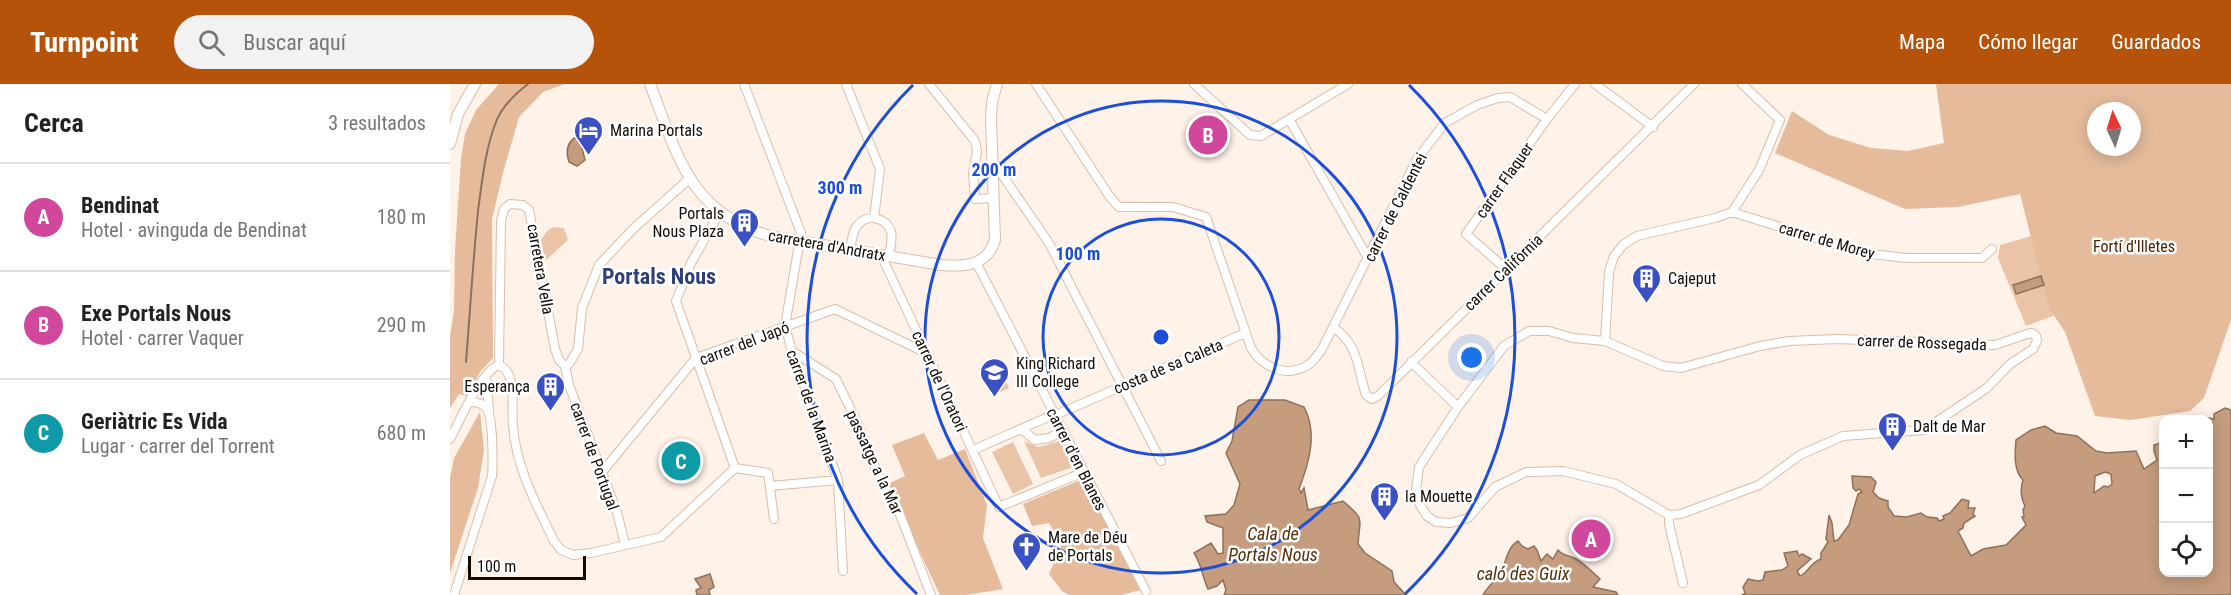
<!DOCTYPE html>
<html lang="es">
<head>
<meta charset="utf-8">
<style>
  body { margin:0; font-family:"Roboto Condensed",sans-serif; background:#f2f2f2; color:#222 }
  .controls { position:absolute; right:18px; bottom:18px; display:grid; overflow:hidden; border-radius:12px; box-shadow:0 3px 15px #0003 }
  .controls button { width:54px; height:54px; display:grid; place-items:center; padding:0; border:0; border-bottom:2px solid #e0e0e0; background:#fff; color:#222; font:30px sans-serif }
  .compass { position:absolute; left:1637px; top:18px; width:54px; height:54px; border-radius:50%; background:#fff; box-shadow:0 3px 15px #0003; rotate:356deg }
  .scale { position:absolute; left:18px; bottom:15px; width:118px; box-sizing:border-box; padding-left:6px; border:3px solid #140a04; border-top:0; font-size:16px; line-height:21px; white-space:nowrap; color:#140a04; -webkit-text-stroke:4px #fff; paint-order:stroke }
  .you { position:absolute; left:1022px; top:274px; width:21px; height:21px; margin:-15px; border:4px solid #fff; border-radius:50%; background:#1a73e8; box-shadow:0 0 0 9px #1a73e833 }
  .badge { display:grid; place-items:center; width:39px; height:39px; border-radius:50%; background:#b45309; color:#fff; font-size:20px; font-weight:700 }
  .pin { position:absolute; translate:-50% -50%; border:3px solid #fff; box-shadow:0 2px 6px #0006 }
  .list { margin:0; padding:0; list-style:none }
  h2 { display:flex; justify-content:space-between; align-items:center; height:78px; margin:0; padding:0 24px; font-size:26px }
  h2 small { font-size:20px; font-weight:400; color:#767676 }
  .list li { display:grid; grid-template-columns:39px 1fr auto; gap:18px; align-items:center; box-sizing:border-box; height:108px; padding:0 24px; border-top:2px solid #e0e0e0 }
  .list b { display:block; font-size:22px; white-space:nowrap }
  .list p { margin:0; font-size:20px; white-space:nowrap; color:#767676 }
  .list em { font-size:20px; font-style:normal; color:#767676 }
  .icon { flex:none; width:33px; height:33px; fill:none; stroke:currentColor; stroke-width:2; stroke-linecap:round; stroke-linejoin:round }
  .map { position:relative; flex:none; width:1781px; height:511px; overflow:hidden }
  header { display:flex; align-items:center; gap:36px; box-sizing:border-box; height:84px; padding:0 30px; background:#b45309; color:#fff }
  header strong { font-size:28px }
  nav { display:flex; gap:33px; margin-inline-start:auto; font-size:21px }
  .search { width:420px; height:54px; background:#f2f2f2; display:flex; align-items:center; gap:15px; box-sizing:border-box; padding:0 21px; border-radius:33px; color:#767676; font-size:22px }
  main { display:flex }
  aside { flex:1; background:#fff }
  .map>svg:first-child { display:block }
  .green { fill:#ebc4a7 }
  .forest { fill:#e5bb9c; fill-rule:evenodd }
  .water { fill:#c59c7e; stroke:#907059; stroke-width:1.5; fill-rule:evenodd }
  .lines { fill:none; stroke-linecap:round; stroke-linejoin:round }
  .stream { stroke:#907059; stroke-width:2 }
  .minor-casing { stroke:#dbbda7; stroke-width:10 }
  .major-casing { stroke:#dbbda7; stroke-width:12 }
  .minor { stroke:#fff; stroke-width:8 }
  .major { stroke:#fff; stroke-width:10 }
  .ring { fill:none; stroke:#1d4ed8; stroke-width:3 }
  .labels { text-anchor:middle; stroke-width:5; stroke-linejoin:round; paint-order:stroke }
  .poi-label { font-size:16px; fill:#140a04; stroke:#fff; text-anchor:start }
  .street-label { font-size:16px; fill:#140a04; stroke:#fff }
  .park-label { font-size:16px; fill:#492300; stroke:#fff }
  .water-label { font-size:18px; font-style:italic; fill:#552e08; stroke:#fff }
  .district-label { font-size:22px; font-weight:bold; fill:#303f79; stroke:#fff }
  .centre { fill:#1d4ed8; stroke:#fff; stroke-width:3 }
  .ring-label { font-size:18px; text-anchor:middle; font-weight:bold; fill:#1d4ed8; stroke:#fff; stroke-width:5; stroke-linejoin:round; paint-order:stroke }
</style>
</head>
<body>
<header>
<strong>Turnpoint</strong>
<div class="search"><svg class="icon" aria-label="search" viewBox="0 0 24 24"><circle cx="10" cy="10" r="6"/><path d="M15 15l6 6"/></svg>Buscar aquí</div>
<nav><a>Mapa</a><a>Cómo llegar</a><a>Guardados</a></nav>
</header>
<main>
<aside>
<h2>Cerca<small>3 resultados</small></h2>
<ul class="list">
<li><span class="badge" style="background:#d1479c">A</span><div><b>Bendinat</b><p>Hotel · avinguda de Bendinat</p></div><em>180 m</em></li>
<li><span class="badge" style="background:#d1479c">B</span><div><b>Exe Portals Nous</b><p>Hotel · carrer Vaquer</p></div><em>290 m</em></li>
<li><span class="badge" style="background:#0f9aa8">C</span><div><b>Geriàtric Es Vida</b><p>Lugar · carrer del Torrent</p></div><em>680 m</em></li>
</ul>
</aside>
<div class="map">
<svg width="1781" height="511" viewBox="0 0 1781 511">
  <rect width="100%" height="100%" fill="#fff2e9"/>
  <path class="green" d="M103,143L114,144L118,156L95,177L91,156L97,147Z
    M1581,152L1608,230L1576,242L1548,174L1550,161Z
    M546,277L559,304L546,310L533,283Z
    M574,357L588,363L610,357L623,383L591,394Z
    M563,358L583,400L563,410L542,368Z"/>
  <path class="forest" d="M49,0H115L93,8L69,33L54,85L42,135L43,274L30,288L17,312L9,310L0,324V252L4,227L5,166L11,75L15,50L26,26Z
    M1486,0H1781V236L1754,314L1740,327L1681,336L1645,332L1615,248L1599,224L1570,110L1508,123L1455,125L1325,69L1342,27L1379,51L1421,64L1458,67L1494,59ZM1646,27H1682V63H1646Z
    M30,328L34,366L28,404L0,489V394L4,374Z
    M474,349L488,376L515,365L537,421L533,454L553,505L516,511H490L438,400L455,392L442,361Z
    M633,395L690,506L672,511H619L612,507L599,490L612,461L599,439L582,442L573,420Z"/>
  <path class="water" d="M130,51H134L136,55L132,64L135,76L127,82L119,78C115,66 118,56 130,51Z
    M1591,192L1594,201L1566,210L1563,201Z
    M799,316H835L854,323C868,349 859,379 849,405L851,409L854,404L858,426L893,417C915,436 910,432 908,460L915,469L942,487L944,498L956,511H774L776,506L773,496L767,502L758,505C752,492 752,481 744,469L761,459L768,470L773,469V444L757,438L755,432L776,430L784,421L790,400L776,369L782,357L788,323Z
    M1775,324L1781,326V511H1292L1295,509L1293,503L1298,495L1308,497L1313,496L1315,488L1332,486L1338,482L1334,469L1347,467L1349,472L1352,470L1361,475L1347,487L1350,492C1357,490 1361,478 1371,475V469L1378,458L1376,455L1379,431L1382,439L1384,457L1388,456L1399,441L1408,410L1412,408L1409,405L1406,407L1403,404L1402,392L1421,393L1426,398L1423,408L1429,414L1438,417V423L1444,432L1457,433L1471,429L1477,433L1487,434L1489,437L1494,435L1493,432L1500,429L1512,415L1519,417L1518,424H1525L1523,430L1525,432L1514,439L1513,444L1508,447L1521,472L1533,465L1556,461L1576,441L1572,433H1574L1573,426L1575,422C1571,414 1570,405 1573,396C1563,386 1565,368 1566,356L1581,346L1595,342L1606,349L1627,352L1646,367L1657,369L1686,367L1694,385L1707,376L1704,367V361L1713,358L1714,488H1758V336L1753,335L1755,333L1764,335V330ZM1655,388L1661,390L1662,400L1658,403L1654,402L1644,409L1645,392Z
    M1068,457L1072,462L1078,465L1084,462L1087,466L1091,477L1097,470L1103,475L1108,466C1113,472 1119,471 1126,475C1135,480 1142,488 1150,495L1143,503L1166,508L1168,511H1033C1038,502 1043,499 1049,492C1056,481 1056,464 1068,457Z
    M260,490L264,503L259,506L260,511H247L246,506L251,504L245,495Z"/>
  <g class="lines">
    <path class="stream" d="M16,278C20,228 23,177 28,127C32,98 35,66 46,38C52,22 65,10 78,0"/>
    <defs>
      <path id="minor" d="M294,0L351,149L335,242L342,267L388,396L393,487
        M396,0L430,85L424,134
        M479,0L525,57L527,68L523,89L525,115L544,114
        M586,0L660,113L669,123H723L756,133L801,264C813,284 836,294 858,281C863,278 867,271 871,267L967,75L995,39L1027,21L1048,14L1060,13L1097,35
        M744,0L800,51L811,52L898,0
        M1145,0L1203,43
        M839,35L918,174
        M542,76L599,159L711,377
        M270,128L241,179L226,217L285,384
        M1282,128L1413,169L1456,174H1532L1542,165
        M400,165C402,158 402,148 407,142C416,129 437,133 441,148C443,156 440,165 439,172
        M431,171L549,423L634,388
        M527,180L696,507
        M1056,185L1016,150L1097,35L1125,0
        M883,243C909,261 907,283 916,311L922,315L928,312L1244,0
        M1155,257L1213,282L1231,284L1310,262L1339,257L1387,255L1545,261L1577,250L1582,249L1586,252L1587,257L1583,265L1560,280L1537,304L1474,346L1393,352L1350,371L1309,401L1231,430L1219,431
        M342,267L386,295L404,332L430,395L446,420L481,511
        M961,278L1008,323
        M49,281C68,289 61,325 63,342C66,383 86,420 104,457L111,466L123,471L141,469L211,453L285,384
        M49,281L51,137L54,125L60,120L73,121L79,126L105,265L109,276L115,282
        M115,282L119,280L128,265L132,224L149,181L183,145L239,95
        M115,282L119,301L167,428L175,461
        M36,292L39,326
        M608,330L795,249
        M571,345L585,356L599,354L613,347
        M0,355C9,338 31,287 49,281
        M523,366L598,333
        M285,384L318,389L324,435
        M152,388L246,274L385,225L476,269
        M320,402L388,396
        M1219,431L1166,400L1113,387L1076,388L1045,403L1018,434L1001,439L986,438L977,432L970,421L966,406L969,383L1008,323L1054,262L1079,247H1099L1123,254L1155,257L1159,188L1164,172L1174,160L1187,152L1265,134L1282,128L1309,86L1330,36L1292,0
        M1219,431V440L1233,499
        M4,511L42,392C43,380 43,333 37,325C33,319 27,318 20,318"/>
      <path id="major" d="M200,0C227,70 239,129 320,152L491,181C515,183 537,182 545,156L541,34L542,18L547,0
        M0,60L8,30L25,0"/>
    </defs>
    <use href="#minor" class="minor-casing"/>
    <use href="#major" class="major-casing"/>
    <use href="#minor" class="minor"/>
    <use href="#major" class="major"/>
  </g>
  <g class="ring">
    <circle cx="711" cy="253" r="118"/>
    <circle cx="711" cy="253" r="236"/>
    <path d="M467 510A354 354 0 0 1 463 1M959 1A354 354 0 0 1 955 510"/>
  </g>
  <defs>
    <symbol id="hotel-pin" viewBox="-11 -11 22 30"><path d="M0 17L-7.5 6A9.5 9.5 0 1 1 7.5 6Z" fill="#3b50c2" stroke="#fff"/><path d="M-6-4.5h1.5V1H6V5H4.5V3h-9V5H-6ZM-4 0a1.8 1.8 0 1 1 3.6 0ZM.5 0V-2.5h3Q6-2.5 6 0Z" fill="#fff"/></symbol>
    <symbol id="building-pin" viewBox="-11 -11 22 30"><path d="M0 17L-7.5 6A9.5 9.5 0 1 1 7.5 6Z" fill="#3b50c2" stroke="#fff"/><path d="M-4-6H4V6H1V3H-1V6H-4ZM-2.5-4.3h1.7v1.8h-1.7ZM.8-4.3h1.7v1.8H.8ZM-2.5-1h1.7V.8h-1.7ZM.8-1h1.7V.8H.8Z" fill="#fff"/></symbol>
    <symbol id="school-pin" viewBox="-11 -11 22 30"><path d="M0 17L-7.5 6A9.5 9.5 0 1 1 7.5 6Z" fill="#3b50c2" stroke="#fff"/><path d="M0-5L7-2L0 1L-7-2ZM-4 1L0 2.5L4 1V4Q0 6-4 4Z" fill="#fff"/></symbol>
    <symbol id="church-pin" viewBox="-11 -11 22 30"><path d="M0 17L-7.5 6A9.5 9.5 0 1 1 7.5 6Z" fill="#3b50c2" stroke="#fff"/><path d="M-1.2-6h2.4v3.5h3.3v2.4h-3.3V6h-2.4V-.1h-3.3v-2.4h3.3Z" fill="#fff"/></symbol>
  </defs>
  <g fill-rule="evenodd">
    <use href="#hotel-pin" x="122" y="30" width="33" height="45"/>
    <use href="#building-pin" x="278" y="122" width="33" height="45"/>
    <use href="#building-pin" x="1180" y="178" width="33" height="45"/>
    <use href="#school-pin" x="528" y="272" width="33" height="45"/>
    <use href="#building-pin" x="84" y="286" width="33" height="45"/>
    <use href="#building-pin" x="1426" y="326" width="33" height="45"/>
    <use href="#building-pin" x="918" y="396" width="33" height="45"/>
    <use href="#church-pin" x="560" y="446" width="33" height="45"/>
  </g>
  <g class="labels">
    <g class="poi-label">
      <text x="160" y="52">Marina Portals</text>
      <text x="274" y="135" text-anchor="end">Portals<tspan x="274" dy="18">Nous Plaza</tspan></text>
      <text x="1218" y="200">Cajeput</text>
      <text x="566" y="285">King Richard<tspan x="566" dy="18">III College</tspan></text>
      <text x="80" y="308" text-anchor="end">Esperança</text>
      <text x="1463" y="348">Dalt de Mar</text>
      <text x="955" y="418">la Mouette</text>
      <text x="598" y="459">Mare de Déu<tspan x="598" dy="18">de Portals</tspan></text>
    </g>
    <g class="street-label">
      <text transform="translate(1054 96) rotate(-55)" y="6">carrer Flaquer</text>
      <text transform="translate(945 123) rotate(-63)" y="6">carrer de Caldentei</text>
      <text transform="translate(1377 156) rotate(16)" y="6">carrer de Morey</text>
      <text transform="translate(377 161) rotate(10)" y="6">carretera d'Andratx</text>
      <text transform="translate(91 185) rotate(80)" y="6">carretera Vella</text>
      <text transform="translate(1053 188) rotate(-44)" y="6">carrer Califòrnia</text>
      <text transform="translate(1472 258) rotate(2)" y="6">carrer de Rossegada</text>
      <text transform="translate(294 259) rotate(-21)" y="6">carrer del Japó</text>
      <text transform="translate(718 282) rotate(-23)" y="6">costa de sa Caleta</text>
      <text transform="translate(490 297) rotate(65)" y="6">carrer de l'Oratori</text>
      <text transform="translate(362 322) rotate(70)" y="6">carrer de la Marina</text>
      <text transform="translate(145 372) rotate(70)" y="6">carrer de Portugal</text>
      <text transform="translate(627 375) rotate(63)" y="6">carrer d'en Blanes</text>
      <text transform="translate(425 378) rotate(65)" y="6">passatge a la Mar</text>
    </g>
    <g class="park-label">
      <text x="1684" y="168">Fortí d'Illetes</text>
    </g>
    <g class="water-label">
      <text x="823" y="456">Cala de<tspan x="823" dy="21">Portals Nous</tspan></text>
      <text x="1073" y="496">caló des Guix</text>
    </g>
    <g class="district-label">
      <text x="209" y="200">Portals Nous</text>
    </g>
  </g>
  <circle cx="711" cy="253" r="9" class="centre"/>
  <g class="ring-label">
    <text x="544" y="92">200 m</text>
    <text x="390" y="110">300 m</text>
    <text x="628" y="176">100 m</text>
  </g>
</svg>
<div class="controls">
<button>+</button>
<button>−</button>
<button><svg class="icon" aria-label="locate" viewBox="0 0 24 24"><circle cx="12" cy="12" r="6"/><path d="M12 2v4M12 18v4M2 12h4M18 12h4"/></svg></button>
</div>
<svg class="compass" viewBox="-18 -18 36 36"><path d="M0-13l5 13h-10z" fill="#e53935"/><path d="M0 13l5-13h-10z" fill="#767676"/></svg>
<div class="scale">100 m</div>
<div class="you"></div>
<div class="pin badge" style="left:1141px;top:455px;background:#d1479c">A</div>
<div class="pin badge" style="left:758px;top:51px;background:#d1479c">B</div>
<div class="pin badge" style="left:231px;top:377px;background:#0f9aa8">C</div>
</div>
</main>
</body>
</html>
